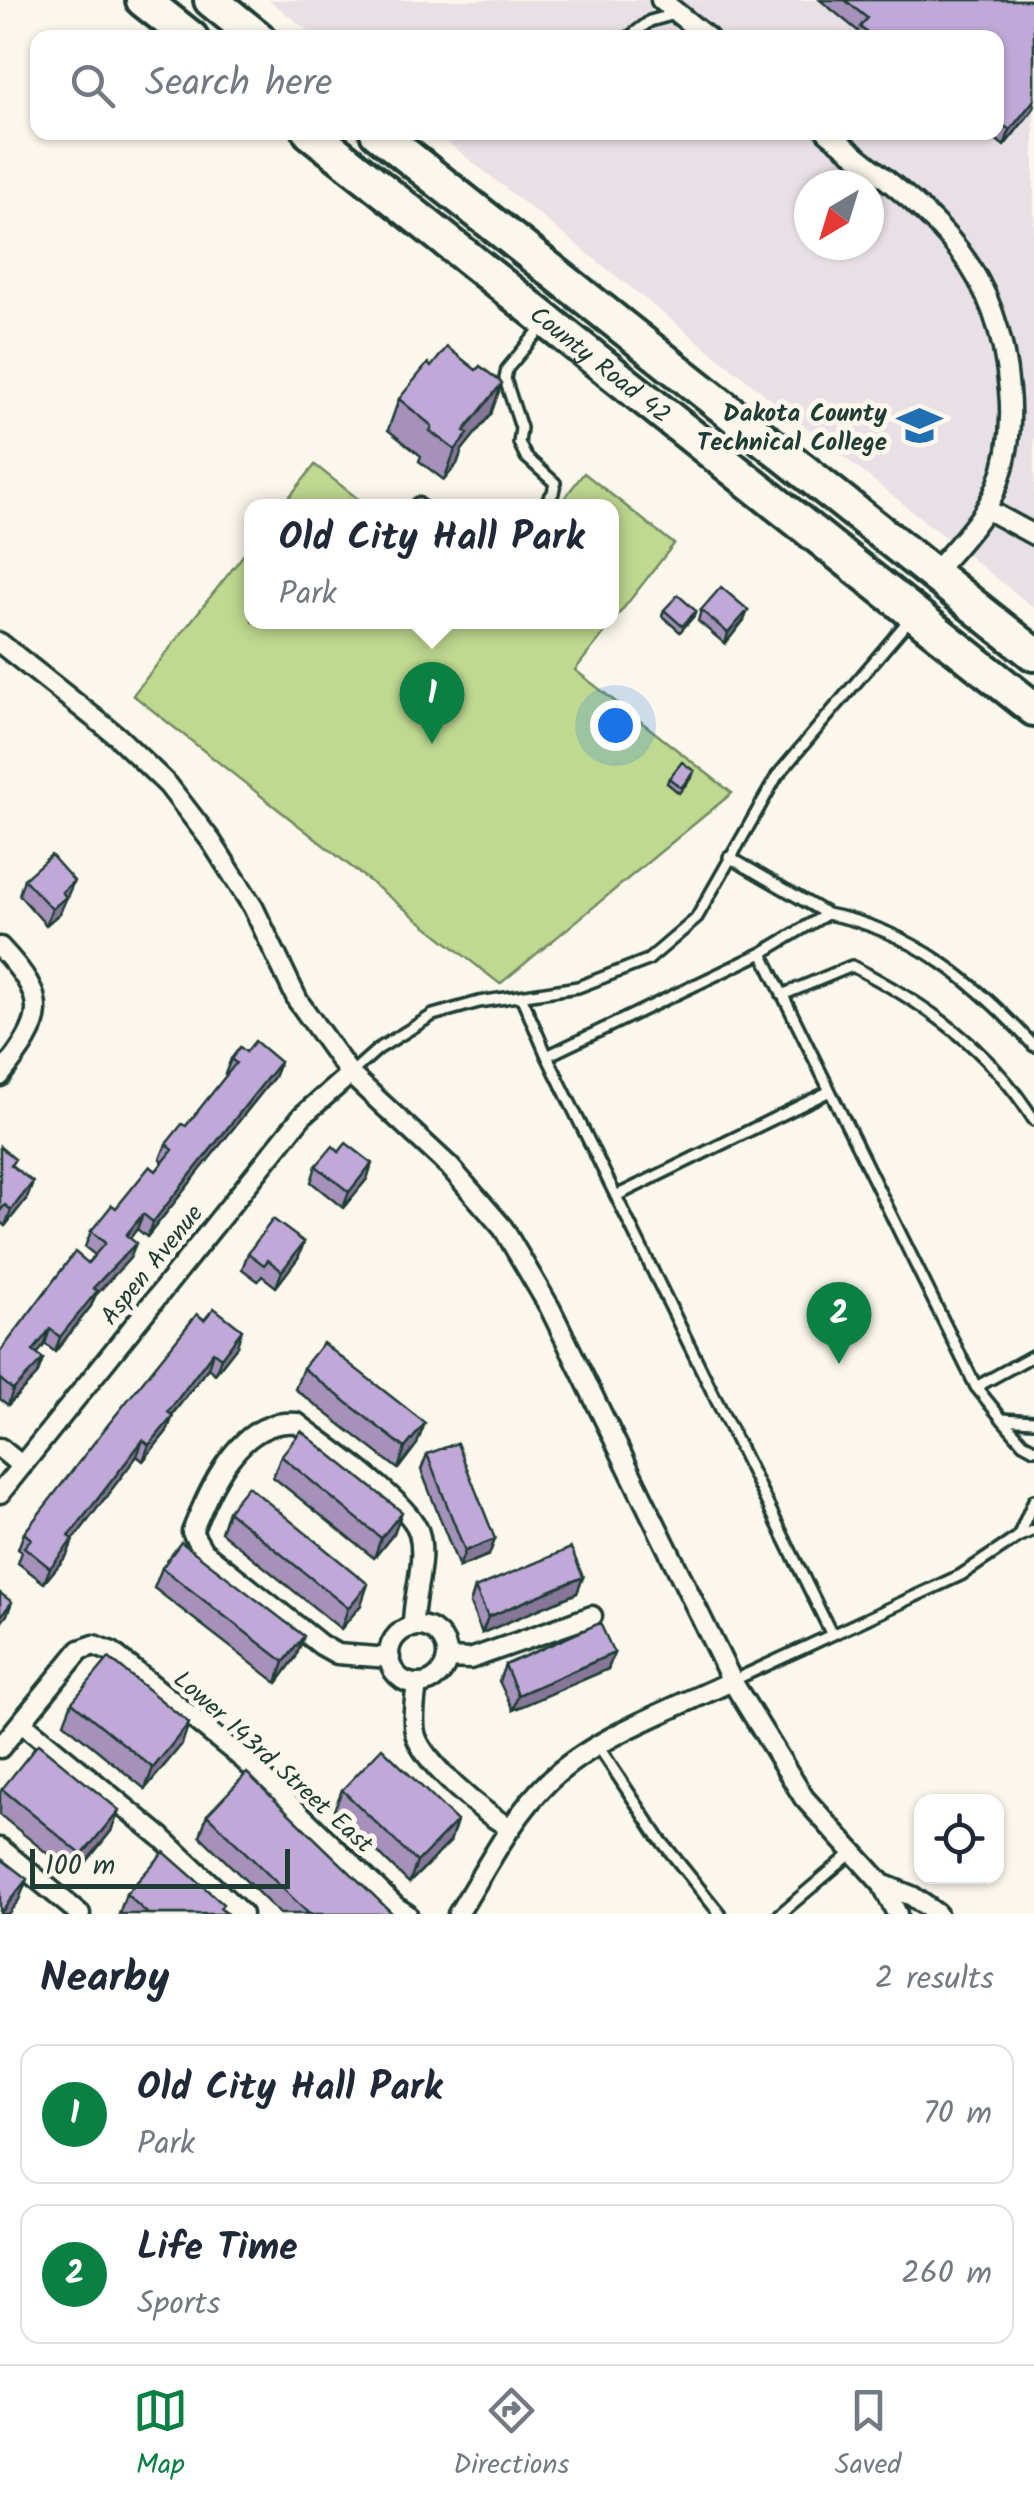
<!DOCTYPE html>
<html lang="en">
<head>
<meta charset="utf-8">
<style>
  body { margin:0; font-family:Kalam,sans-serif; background:#f2f2f3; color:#1f2937 }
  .controls { position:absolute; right:30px; bottom:30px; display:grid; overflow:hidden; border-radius:20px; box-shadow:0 2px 8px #0004 }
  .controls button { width:90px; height:90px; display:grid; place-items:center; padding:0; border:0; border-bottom:2px solid #e0e1e3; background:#fff; color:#1f2937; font:50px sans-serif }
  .compass { position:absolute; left:794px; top:170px; width:90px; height:90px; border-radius:50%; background:#fff; box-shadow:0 2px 8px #0004; rotate:218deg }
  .scale { position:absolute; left:30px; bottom:25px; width:260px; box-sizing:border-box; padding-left:10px; border:5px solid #1f3d34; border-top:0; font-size:28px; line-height:35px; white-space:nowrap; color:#1f3d34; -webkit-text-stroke:8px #fbf7ec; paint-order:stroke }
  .you { position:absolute; left:615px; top:725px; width:35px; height:35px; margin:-25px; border:8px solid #fff; border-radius:50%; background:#1a73e8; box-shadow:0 0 0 15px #1a73e833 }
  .badge { display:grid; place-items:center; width:65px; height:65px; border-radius:50%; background:#0b8043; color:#fff; font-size:32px; font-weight:700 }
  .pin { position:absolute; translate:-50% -82px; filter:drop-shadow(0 2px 5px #0008) }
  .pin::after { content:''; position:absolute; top:52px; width:35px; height:30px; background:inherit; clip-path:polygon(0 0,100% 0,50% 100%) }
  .popup { position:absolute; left:244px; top:499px; width:375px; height:130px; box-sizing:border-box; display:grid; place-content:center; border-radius:20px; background:#fff; filter:drop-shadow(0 2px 8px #0005); font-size:32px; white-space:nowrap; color:#747a83 }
  .popup b { font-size:38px; color:#1f2937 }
  .popup::after { content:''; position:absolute; left:50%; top:100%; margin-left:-20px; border:20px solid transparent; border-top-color:#fff }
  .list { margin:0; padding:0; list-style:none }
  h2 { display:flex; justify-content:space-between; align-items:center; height:130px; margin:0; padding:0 40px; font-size:42px }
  h2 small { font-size:32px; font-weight:400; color:#747a83 }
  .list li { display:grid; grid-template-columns:65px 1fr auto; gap:30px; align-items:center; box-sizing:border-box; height:140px; margin:0 20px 20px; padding:0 20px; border:2px solid #e0e1e3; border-radius:20px }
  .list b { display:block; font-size:38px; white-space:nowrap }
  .list p { margin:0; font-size:32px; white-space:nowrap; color:#747a83 }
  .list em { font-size:32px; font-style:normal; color:#747a83 }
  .icon { flex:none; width:55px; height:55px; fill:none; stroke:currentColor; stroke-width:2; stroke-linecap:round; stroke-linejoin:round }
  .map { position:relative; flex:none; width:1034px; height:1914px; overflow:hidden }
  .search { position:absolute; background:#fff; box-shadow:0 2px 8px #0004; left:30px; right:30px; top:30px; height:110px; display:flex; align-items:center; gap:25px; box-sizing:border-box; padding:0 35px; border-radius:20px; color:#747a83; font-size:38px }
  .sheet { height:450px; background:#fff }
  nav { display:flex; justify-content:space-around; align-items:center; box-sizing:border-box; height:140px; border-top:2px solid #e0e1e3; background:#fff; font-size:28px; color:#747a83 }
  nav a { display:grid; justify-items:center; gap:5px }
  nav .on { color:#0b8043 }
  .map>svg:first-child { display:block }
  .built { fill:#e9e0e6; fill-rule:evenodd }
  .green { fill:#bfd990; stroke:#6f8b62; stroke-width:2.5 }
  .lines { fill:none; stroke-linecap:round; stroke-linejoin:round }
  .lane-casing { stroke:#1f3d34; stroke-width:16 }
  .street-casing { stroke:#1f3d34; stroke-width:25 }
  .highway-casing { stroke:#1f3d34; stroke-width:40 }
  .lane { stroke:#fbf7ec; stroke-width:9 }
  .street { stroke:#fbf7ec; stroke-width:18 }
  .highway { stroke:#fbf7ec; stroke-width:32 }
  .wall { fill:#a591ba; stroke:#1f3d34; stroke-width:2.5 }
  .shaded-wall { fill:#867697; stroke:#1f3d34; stroke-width:2.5 }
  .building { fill:#c0a9d8; stroke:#1f3d34; stroke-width:2.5 }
  .labels { text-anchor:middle; stroke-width:10; stroke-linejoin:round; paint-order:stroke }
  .street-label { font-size:25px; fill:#1f3d34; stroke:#fbf7ec }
  .poi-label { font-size:25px; font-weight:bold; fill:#1f3d34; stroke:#fbf7ec; text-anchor:end }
</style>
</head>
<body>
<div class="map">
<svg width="1034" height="1914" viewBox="0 0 1034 1914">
  <rect width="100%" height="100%" fill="#fbf7ec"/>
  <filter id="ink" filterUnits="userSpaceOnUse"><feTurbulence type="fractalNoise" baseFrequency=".01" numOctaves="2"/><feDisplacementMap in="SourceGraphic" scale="20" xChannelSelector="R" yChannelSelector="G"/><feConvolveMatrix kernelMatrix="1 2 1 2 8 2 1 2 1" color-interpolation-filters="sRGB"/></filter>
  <g filter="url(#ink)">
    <path class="built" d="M269,0H1034V608L436,133L996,132V38L316,37ZM809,185H869V245H809Z"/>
    <path class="green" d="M315,465L367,506H282Z
      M584,473L674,544L575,670L732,793L500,984L133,695L252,544V622H612V507L558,506Z"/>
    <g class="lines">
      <defs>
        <path id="lane" d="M628,38L650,21L675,14
          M418,503L423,507
          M542,507L553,493L555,483L526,457L519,443L521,428L505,379L507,369L542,327
          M729,857L827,914
          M762,953L827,914C913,930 976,983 1034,1046
          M782,995L852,966C926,1004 989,1048 1034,1120
          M521,996L547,1056L831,1633
          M547,1056L762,953L976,1387L1002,1419
          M350,1074L378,1049L433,1015L479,1002L578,987L648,960L696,919L777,776L909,620
          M616,1196L830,1091
          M976,1387L1034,1355
          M1034,1421L1002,1419L1023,1443L1034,1449
          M1018,1537L1034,1500
          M732,1681L961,1575L1018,1537L1034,1530
          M598,1746L659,1838L720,1914
          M780,1914L853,1852"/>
        <path id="street" d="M661,0L708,38
          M827,132C926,212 997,254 1009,390C1013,430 1007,474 986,508C972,532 950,553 933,574
          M986,509L1034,535
          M0,643L117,736L168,785L211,841L253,907L298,1001L350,1074L449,1166L503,1228L550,1308L732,1681L804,1798L882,1884L897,1914
          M0,947C52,1002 44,1020 0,1076
          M0,1448L22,1466
          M0,1493L302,1116L350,1074
          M389 1655a29 29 0 1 1 58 0a29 29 0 1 1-58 0Z
          M390,1658L337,1654L321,1645L203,1551L192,1532C210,1488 239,1417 297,1423C325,1445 410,1502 419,1533C427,1562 412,1597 413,1627
          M447,1658L470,1659L592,1616
          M417,1684C415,1700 412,1717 415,1733C422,1762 484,1815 511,1828
          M21,1722L161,1837L242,1914
          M0,1748L80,1650L94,1645L112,1652L243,1759L396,1907L407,1914
          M0,1848L80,1914
          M882,1884L912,1896L937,1914
          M458,1914C486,1869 511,1818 549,1781C596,1736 674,1709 732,1681"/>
        <g id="highway">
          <path d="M143,0L191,38"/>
          <path d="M211,0L258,38"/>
          <path id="s1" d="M310,132L1034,709"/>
          <path d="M377,132L1034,654"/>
        </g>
      </defs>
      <use href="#lane" class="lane-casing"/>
      <use href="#street" class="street-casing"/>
      <use href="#highway" class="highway-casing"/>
      <use href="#lane" class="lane"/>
      <use href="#street" class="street"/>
      <use href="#highway" class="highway"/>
    </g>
    <path class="wall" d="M820,0H1034V108L1004,146L987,132H996V38H856L858,31Z
      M399,399L491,414L462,450L457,464L444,480L419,461L421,456L388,430Z
      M664,610L696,611L694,616L680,632L662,616Z
      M701,610H748L744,620L725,644L698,621Z
      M694,771L692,777L679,793L667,783L669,778Z
      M24,879L68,897L64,900L60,913L46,925L19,895Z
      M246,1052L280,1062L274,1077L147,1237L137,1229L130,1238V1258L95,1296L91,1306L55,1352L45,1344L37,1354L43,1359L37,1375L8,1405L0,1399V1352L95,1255L85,1247L91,1231L156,1171L163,1162L160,1159L166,1144L186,1126L227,1075L225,1074L231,1059Z
      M0,1147L12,1166L27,1198L5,1226L0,1222Z
      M339,1152L372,1163L367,1179L343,1208L311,1182L316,1166Z
      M304,1242L298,1258L276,1287L262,1276L258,1281L242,1269L248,1253Z
      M197,1314L237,1346L215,1374L208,1368L172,1415L167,1431L143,1461L137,1456L73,1540L67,1555L44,1583L18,1563L22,1552L18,1549L24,1533Z
      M303,1368L417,1444L398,1469L295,1389Z
      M427,1454L495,1539L489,1555L459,1567L421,1470Z
      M281,1456L394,1533L374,1558L273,1477Z
      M228,1511L361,1605L341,1629L221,1532Z
      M162,1568L296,1657L277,1683L154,1588Z
      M583,1577L577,1593L482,1633L470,1604L475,1588Z
      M614,1653L608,1669L513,1710L499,1681L505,1665Z
      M72,1702L182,1744L145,1789L64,1723Z
      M2,1789L111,1831L75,1876L0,1815V1793Z
      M342,1790L450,1842L409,1883L334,1810Z
      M207,1815L393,1914H280L200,1836Z
      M126,1894L221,1909L227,1914H119Z"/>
    <path class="shaded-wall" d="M1034,100V108L1004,146L1010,130Z
      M502,383L491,414L462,450L457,464L444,480L455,450L464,431Z
      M748,610L744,620L725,644L728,633Z
      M74,881L60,913L46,925L52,909L62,892Z
      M280,1062L274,1077L147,1237L153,1222Z
      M372,1163L367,1179L343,1208L349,1192Z
      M33,1182L27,1198L5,1226L11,1210Z
      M143,1214L137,1229L121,1250L126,1235Z
      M304,1242L298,1258L276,1287L282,1271Z
      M136,1243L130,1258L95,1296L91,1306L55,1352L60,1337L93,1288Z
      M50,1329L45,1344L27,1367L33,1351Z
      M242,1330L237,1346L215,1374L221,1358Z
      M213,1352L208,1368L162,1427L168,1412Z
      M43,1359L37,1375L8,1405L13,1390Z
      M173,1416L167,1431L143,1461L149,1445Z
      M425,1423L417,1444L398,1469L405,1448Z
      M143,1440L137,1456L73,1540L67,1555L44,1583L50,1568L69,1536Z
      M402,1512L394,1533L374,1558L381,1538Z
      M495,1539L489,1555L459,1567L465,1551Z
      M583,1577L577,1593L482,1633L488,1617Z
      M368,1584L361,1605L341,1629L348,1608Z
      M12,1602L7,1615L0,1624V1617Z
      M304,1636L296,1657L277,1683L284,1662Z
      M614,1653L608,1669L513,1710L518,1695Z
      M189,1723L182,1744L145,1789L153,1768Z
      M119,1810L111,1831L75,1876L82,1855Z
      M457,1821L450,1842L409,1883L417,1862Z
      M27,1879L19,1900L8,1914H0Z"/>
    <path class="building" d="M845,0H1034V100L1010,130L996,120V38H873L860,27L867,18Z
      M447,347L476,370L480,366L502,383L464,431L468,434L455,450L430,431L432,426L399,399L428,363L431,367Z
      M721,587L748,610L728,633L701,610Z
      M678,595L696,611L682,626L664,610Z
      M682,762L694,771L681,788L669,778Z
      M51,855L74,881L62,892L66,897L52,909L24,879Z
      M255,1041L280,1062L153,1222L143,1214L126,1235L136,1243L93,1288L97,1291L60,1337L50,1329L33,1351L43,1359L13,1390L0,1379V1352L75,1252L88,1263L105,1243L91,1231L112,1205L116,1208L150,1166L156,1171L173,1150L166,1144L182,1124L186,1126L236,1063L231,1059L240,1047L246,1052Z
      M346,1143L372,1163L349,1192L316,1166L333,1146L339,1152Z
      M0,1147L15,1159L11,1165L33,1182L11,1210L5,1205L0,1211Z
      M273,1219L304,1242L282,1271L268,1260L264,1265L248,1253Z
      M214,1308L242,1330L221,1358L213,1352L168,1412L173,1416L149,1445L143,1440L69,1536L73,1539L50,1568L24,1547L31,1539L24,1533L107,1426L197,1314L204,1320Z
      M323,1343L425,1423L405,1448L303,1368Z
      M301,1431L402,1512L381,1538L281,1456Z
      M457,1443L495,1539L465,1551L427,1454Z
      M248,1486L368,1584L348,1608L228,1511Z
      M181,1542L304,1636L284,1662L162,1568Z
      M571,1548L583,1577L488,1617L475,1588Z
      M0,1593L12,1602L0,1617Z
      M600,1623L614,1653L518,1695L505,1665Z
      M109,1658L189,1723L153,1768L72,1702Z
      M38,1744L119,1810L82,1855L2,1789Z
      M382,1748L457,1821L417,1862L342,1790Z
      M247,1773L393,1914H309L207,1815Z
      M164,1852L223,1904L220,1908L227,1914H148L126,1894Z
      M0,1858L27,1879L0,1913Z"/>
  </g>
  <defs>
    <symbol id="university-bare" viewBox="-9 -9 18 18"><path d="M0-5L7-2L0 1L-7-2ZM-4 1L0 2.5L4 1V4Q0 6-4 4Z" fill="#1f6fb2" stroke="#fbf7ec" stroke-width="2.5" paint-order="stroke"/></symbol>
  </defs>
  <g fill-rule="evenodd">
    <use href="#university-bare" x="888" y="394" width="63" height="63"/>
  </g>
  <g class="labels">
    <g class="street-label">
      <text dy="9" stroke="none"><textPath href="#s1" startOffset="372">County Road 42</textPath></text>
      <text transform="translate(151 1264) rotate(-51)" y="9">Aspen Avenue</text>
      <text transform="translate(274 1761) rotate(42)" y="9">Lower 143rd Street East</text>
    </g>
    <g class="poi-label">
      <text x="887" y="421">Dakota County<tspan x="887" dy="29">Technical College</tspan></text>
    </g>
  </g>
</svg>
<div class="controls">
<button><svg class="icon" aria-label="locate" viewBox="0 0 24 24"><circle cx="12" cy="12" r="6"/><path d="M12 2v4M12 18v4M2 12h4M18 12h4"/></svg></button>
</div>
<svg class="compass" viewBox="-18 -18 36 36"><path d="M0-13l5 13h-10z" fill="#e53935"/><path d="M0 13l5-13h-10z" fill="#747a83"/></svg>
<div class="scale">100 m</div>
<div class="you"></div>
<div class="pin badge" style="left:432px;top:744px">1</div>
<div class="popup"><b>Old City Hall Park</b>Park</div>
<div class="pin badge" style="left:839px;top:1364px">2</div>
<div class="search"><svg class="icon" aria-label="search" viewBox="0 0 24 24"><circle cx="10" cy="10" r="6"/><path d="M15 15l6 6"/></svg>Search here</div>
</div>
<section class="sheet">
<h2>Nearby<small>2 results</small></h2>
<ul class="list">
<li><span class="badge">1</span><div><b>Old City Hall Park</b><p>Park</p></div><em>70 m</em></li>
<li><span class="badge">2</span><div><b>Life Time</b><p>Sports</p></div><em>260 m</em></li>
</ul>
</section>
<nav>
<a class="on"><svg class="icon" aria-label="map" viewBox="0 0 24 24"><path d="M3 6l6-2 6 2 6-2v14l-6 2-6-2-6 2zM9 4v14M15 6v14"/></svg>Map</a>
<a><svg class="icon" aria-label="directions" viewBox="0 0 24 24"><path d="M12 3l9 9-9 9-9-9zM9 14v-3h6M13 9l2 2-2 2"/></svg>Directions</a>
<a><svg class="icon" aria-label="saved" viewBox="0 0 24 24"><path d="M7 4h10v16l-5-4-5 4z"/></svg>Saved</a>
</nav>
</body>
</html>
